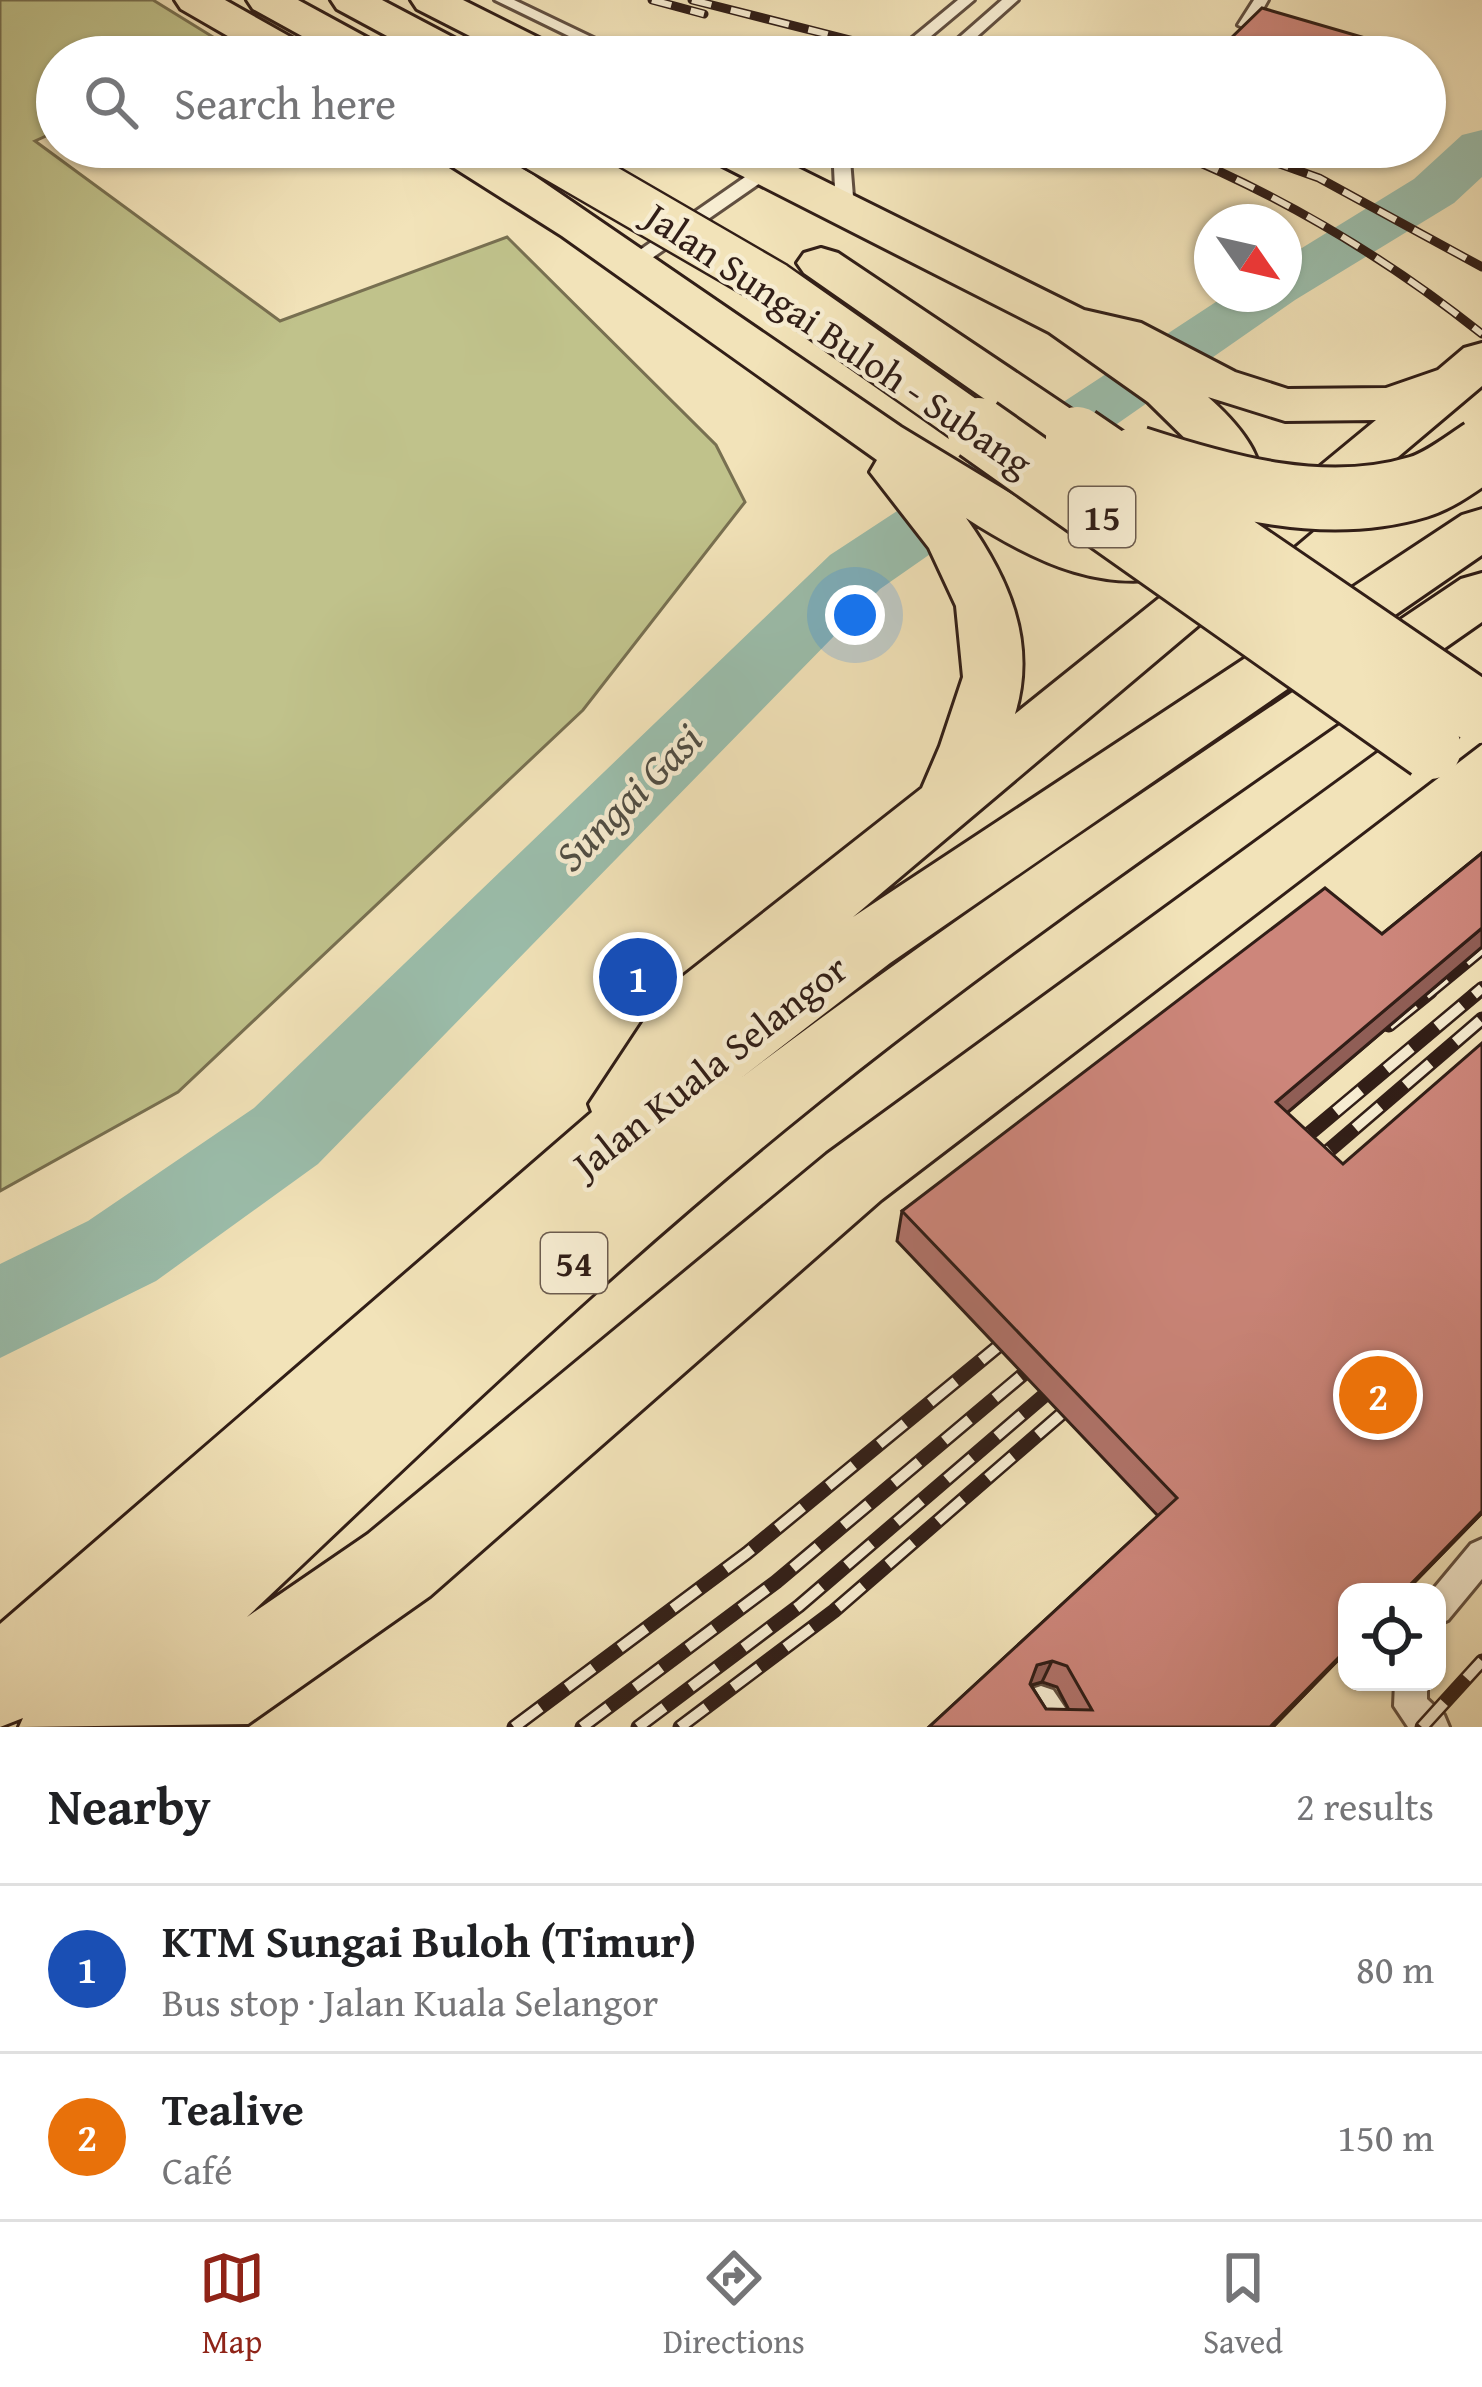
<!DOCTYPE html>
<html lang="en">
<head>
<meta charset="utf-8">
<style>
  body { margin:0; font-family:"Gentium Book Plus",serif; background:#f6f6f6; color:#202124 }
  .controls { position:absolute; right:36px; bottom:36px; display:grid; overflow:hidden; border-radius:24px; box-shadow:0 3px 9px #0004 }
  .controls button { width:108px; height:108px; display:grid; place-items:center; padding:0; border:0; border-bottom:3px solid #e0e0e0; background:#fff; color:#202124; font:60px sans-serif }
  .compass { position:absolute; left:1194px; top:204px; width:108px; height:108px; border-radius:50%; background:#fff; box-shadow:0 3px 9px #0004; rotate:124deg }
  .you { position:absolute; left:855px; top:615px; width:42px; height:42px; margin:-30px; border:9px solid #fff; border-radius:50%; background:#1a73e8; box-shadow:0 0 0 18px #1a73e833 }
  .badge { display:grid; place-items:center; width:78px; height:78px; border-radius:50%; background:#8f2418; color:#fff; font-size:39px; font-weight:700 }
  .pin { position:absolute; translate:-50% -50%; border:6px solid #fff; box-shadow:0 3px 12px #0006 }
  .list { margin:0; padding:0; list-style:none }
  h2 { display:flex; justify-content:space-between; align-items:center; height:156px; margin:0; padding:0 48px; font-size:51px }
  h2 small { font-size:39px; font-weight:400; color:#757577 }
  .list li { display:grid; grid-template-columns:78px 1fr auto; gap:36px; align-items:center; box-sizing:border-box; height:168px; padding:0 48px; border-top:3px solid #e0e0e0 }
  .list b { display:block; font-size:45px; white-space:nowrap }
  .list p { margin:0; font-size:39px; white-space:nowrap; color:#757577 }
  .list em { font-size:39px; font-style:normal; color:#757577 }
  .icon { flex:none; width:66px; height:66px; fill:none; stroke:currentColor; stroke-width:2; stroke-linecap:round; stroke-linejoin:round }
  .map { position:relative; flex:none; width:1482px; height:1727px; overflow:hidden }
  .search { position:absolute; background:#fff; box-shadow:0 3px 9px #0004; left:36px; right:36px; top:36px; height:132px; display:flex; align-items:center; gap:30px; box-sizing:border-box; padding:0 42px; border-radius:66px; color:#757577; font-size:45px }
  .sheet { height:492px; background:#fff }
  nav { display:flex; justify-content:space-around; align-items:center; box-sizing:border-box; height:168px; border-top:3px solid #e0e0e0; background:#fff; font-size:33px; color:#757577 }
  nav a { display:grid; justify-items:center; gap:6px }
  nav .on { color:#8f2418 }
  .map>svg:first-child { display:block }
  .green { fill:#c0c28b; stroke:#787051; stroke-width:3 }
  .lines { fill:none; stroke-linecap:round; stroke-linejoin:round }
  .river { fill:#9bbeac; fill-rule:evenodd }
  .service-casing { stroke:#614f40; stroke-width:6 }
  .trunk-casing { stroke:#311e17; stroke-width:6 }
  .service { fill:#f7edd2; fill-rule:evenodd }
  .trunk { fill:#f2e3b9; fill-rule:evenodd }
  .rail-far2-casing { stroke:#311e17; stroke-width:9 }
  .rail-far1-casing { stroke:#311e17; stroke-width:14 }
  .rail-casing { stroke:#311e17; stroke-width:15 }
  .rail-far2 { stroke:#f7edd2; stroke-width:6; stroke-dasharray:20; stroke-linecap:butt }
  .rail-far1 { stroke:#f7edd2; stroke-width:9; stroke-dasharray:26; stroke-linecap:butt }
  .rail { stroke:#f7edd2; stroke-width:10; stroke-dasharray:33; stroke-linecap:butt }
  .trunk-bridge-far1-casing { stroke:#311e17; stroke-width:51; stroke-linecap:butt }
  .trunk-bridge-casing { stroke:#311e17; stroke-width:68; stroke-linecap:butt }
  .trunk-bridge-far1 { stroke:#f2e3b9; stroke-width:46 }
  .trunk-bridge { stroke:#f2e3b9; stroke-width:62 }
  .wall { fill:#b0736a; stroke:#311e17; stroke-width:3; fill-rule:evenodd }
  .shaded-wall { fill:#905e56; stroke:#311e17; stroke-width:3 }
  .building { fill:#cd867b; stroke:#311e17; stroke-width:3; fill-rule:evenodd }
  .labels { text-anchor:middle; stroke-width:9; stroke-linejoin:round; paint-order:stroke }
  .shield { fill:#f7edd2; stroke:#6c5c4f; stroke-width:3 }
  .shield-label { font-size:36px; font-weight:bold; fill:#311e17 }
  .street-label { font-size:39px; fill:#311e17; stroke:#f7edd2 }
  .water-label { font-size:42px; font-style:italic; fill:#514e44; stroke:#f7edd2 }
</style>
</head>
<body>
<div class="map">
<svg width="1482" height="1727" viewBox="0 0 1482 1727">
  <rect width="100%" height="100%" fill="#f2e3b9"/>
  <filter id="stains"><feTurbulence type="fractalNoise" baseFrequency=".00167" numOctaves="4"/><feColorMatrix values="0 0 0 0 .2 0 0 0 0 .09 0 0 0 0 .02 0 0 0 .5 -.17"/></filter>
  <radialGradient id="worn" r=".72"><stop offset=".6" stop-color="#630" stop-opacity="0"/><stop offset="1" stop-color="#630" stop-opacity=".3"/></radialGradient>
  <path class="green" d="M0,0H153L239,53L57,57V131L35,141L280,321L507,237L716,445L745,502L583,710L178,1092L0,1191Z"/>
  <g class="lines">
    <path class="river" d="M1482,130V177L1454,203L1295,300L880,589L318,1164L156,1281L0,1358V1264L88,1221L254,1108L830,555L1228,294H1284V259L1414,179L1462,135Z"/>
    <defs>
      <path id="service" d="M495,0H514L633,57H612Z
        M958,0H974L906,57H889Z
        M1002,0H1018L954,57H937Z
        M1254,0H1268L1255,23L1273,29V35H1263L1238,25Z
        M780,147H797L773,174L639,267H627V259L761,166Z
        M833,147H849L854,209L845,214L836,209Z
        M1482,1539V1579L1448,1620L1437,1625V1592H1431L1471,1544Z
        M1395,1682H1427V1699L1444,1715L1449,1727H1408L1394,1706Z
        M1041,1686L1053,1690L1078,1727H1040L1025,1702L1029,1690Z"/>
      <path id="trunk" d="M175,0H225L310,48L316,57H264L181,9Z
        M247,0H298L386,48L392,57H340L253,9Z
        M331,0H382L473,48L479,57H426L337,9Z
        M411,0H463L559,48L565,57H511L417,9Z
        M430,147H485L533,175L901,427L1071,530L1101,541L1139,545L1161,541L1205,516L1211,484L1204,457L1148,402L1049,332L705,157L698,147H756L1084,310L1141,323L1235,372L1288,389L1386,388L1438,370L1464,348L1482,343V386L853,917L1462,515L1482,509V555L890,963L737,1081C971,903 1218,743 1461,579L1482,573V622C1247,787 1007,947 785,1129C597,1283 423,1450 247,1617L368,1534L827,1154L1454,697L1482,692V741L881,1200L430,1596L248,1724L19,1727L23,1718L0,1727V1624L592,1112L589,1104L663,992L922,788L940,746L963,677L956,606L929,548L870,472L877,460L562,236L437,157ZM1208,397L1285,421L1376,420L1261,515C1272,464 1245,430 1208,397ZM966,518C1036,563 1109,599 1193,571L1015,714C1037,641 1008,577 966,518Z
        M821,248L838,253L1096,426L1104,438L1096,450L1077,455L1058,450L804,273L797,263L804,253Z"/>
    </defs>
    <use href="#service" class="service-casing"/>
    <use href="#trunk" class="trunk-casing"/>
    <use href="#service" class="service"/>
    <use href="#trunk" class="trunk"/>
    <defs>
      <path id="rail-far2" d="M652,0L704,14
        M692,0L917,57
        M1163,147C1279,194 1384,256 1482,334
        M1232,147L1319,178L1482,267"/>
      <path id="rail-far1" d="M1426,995L1482,949
        M1474,995L1482,988"/>
      <path id="rail" d="M1389,1025L1430,992
        M1285,1154L1478,992
        M1305,1171L1482,1019
        M514,1727L747,1553L1023,1326
        M582,1727L776,1582L1051,1351
        M638,1727L799,1606L1068,1375
        M680,1727L834,1611L1088,1391
        M1422,1727L1482,1661"/>
    </defs>
    <use href="#rail-far2" class="rail-far2-casing"/>
    <use href="#rail-far1" class="rail-far1-casing"/>
    <use href="#rail" class="rail-casing"/>
    <use href="#rail-far2" class="rail-far2"/>
    <use href="#rail-far1" class="rail-far1"/>
    <use href="#rail" class="rail"/>
    <defs>
      <path id="trunk-bridge-far1" d="M536,147L774,285L983,432"/>
      <path id="trunk-bridge" d="M978,429L1430,748
        M1077,438L1478,712
        M1137,458C1226,487 1325,515 1418,487C1441,480 1462,463 1482,450"/>
    </defs>
    <use href="#trunk-bridge-far1" class="trunk-bridge-far1-casing"/>
    <use href="#trunk-bridge" class="trunk-bridge-casing"/>
    <use href="#trunk-bridge-far1" class="trunk-bridge-far1"/>
    <use href="#trunk-bridge" class="trunk-bridge"/>
  </g>
  <path class="wall" d="M1229,40L1376,50L1383,52L1381,57H1225Z
    M1482,853V947L1287,1113L1482,1513L1405,1592H1347V1651L1273,1727H929L1158,1516L897,1241L902,1211L1382,934ZM1042,1682L1057,1687L1069,1710L1046,1709L1031,1685Z"/>
  <path class="shaded-wall" d="M1482,928V947L1262,1134L1276,1102Z
    M1482,1511V1513L1405,1592H1403Z
    M1347,1649V1651L1273,1727H1270Z
    M1052,1661L1042,1682L1028,1686L1037,1665Z"/>
  <path class="building" d="M1262,8L1379,42L1372,49L1383,52L1378,57H1285L1229,40Z
    M1482,853V928L1276,1102L1343,1164L1482,1043V1511L1403,1592H1347V1649L1270,1727H929L1177,1498L902,1211L1325,888L1382,934ZM1052,1661L1067,1666L1092,1710L1046,1709L1030,1684L1037,1665Z"/>
  <g class="labels">
    <g class="shield">
      <rect x="1069" y="487" width="66" height="60" rx="9"/>
      <rect x="541" y="1233" width="66" height="60" rx="9"/>
    </g>
    <g class="shield-label">
      <text x="1102" y="530">15</text>
      <text x="574" y="1276">54</text>
    </g>
    <g class="street-label">
      <text transform="translate(839 339) rotate(34)" y="14">Jalan Sungai Buloh - Subang</text>
      <text transform="translate(710 1066) rotate(-38)" y="14">Jalan Kuala Selangor</text>
    </g>
    <g class="water-label">
      <text transform="translate(628 797) rotate(-45)" y="15">Sungai Gasi</text>
    </g>
  </g>
  <rect width="100%" height="100%" filter="url(#stains)"/>
  <rect width="100%" height="100%" fill="url(#worn)"/>
</svg>
<div class="controls">
<button><svg class="icon" aria-label="locate" viewBox="0 0 24 24"><circle cx="12" cy="12" r="6"/><path d="M12 2v4M12 18v4M2 12h4M18 12h4"/></svg></button>
</div>
<svg class="compass" viewBox="-18 -18 36 36"><path d="M0-13l5 13h-10z" fill="#e53935"/><path d="M0 13l5-13h-10z" fill="#757577"/></svg>
<div class="you"></div>
<div class="pin badge" style="left:638px;top:977px;background:#1a4fb4">1</div>
<div class="pin badge" style="left:1378px;top:1395px;background:#e8710a">2</div>
<div class="search"><svg class="icon" aria-label="search" viewBox="0 0 24 24"><circle cx="10" cy="10" r="6"/><path d="M15 15l6 6"/></svg>Search here</div>
</div>
<section class="sheet">
<h2>Nearby<small>2 results</small></h2>
<ul class="list">
<li><span class="badge" style="background:#1a4fb4">1</span><div><b>KTM Sungai Buloh (Timur)</b><p>Bus stop · Jalan Kuala Selangor</p></div><em>80 m</em></li>
<li><span class="badge" style="background:#e8710a">2</span><div><b>Tealive</b><p>Café</p></div><em>150 m</em></li>
</ul>
</section>
<nav>
<a class="on"><svg class="icon" aria-label="map" viewBox="0 0 24 24"><path d="M3 6l6-2 6 2 6-2v14l-6 2-6-2-6 2zM9 4v14M15 6v14"/></svg>Map</a>
<a><svg class="icon" aria-label="directions" viewBox="0 0 24 24"><path d="M12 3l9 9-9 9-9-9zM9 14v-3h6M13 9l2 2-2 2"/></svg>Directions</a>
<a><svg class="icon" aria-label="saved" viewBox="0 0 24 24"><path d="M7 4h10v16l-5-4-5 4z"/></svg>Saved</a>
</nav>
</body>
</html>
